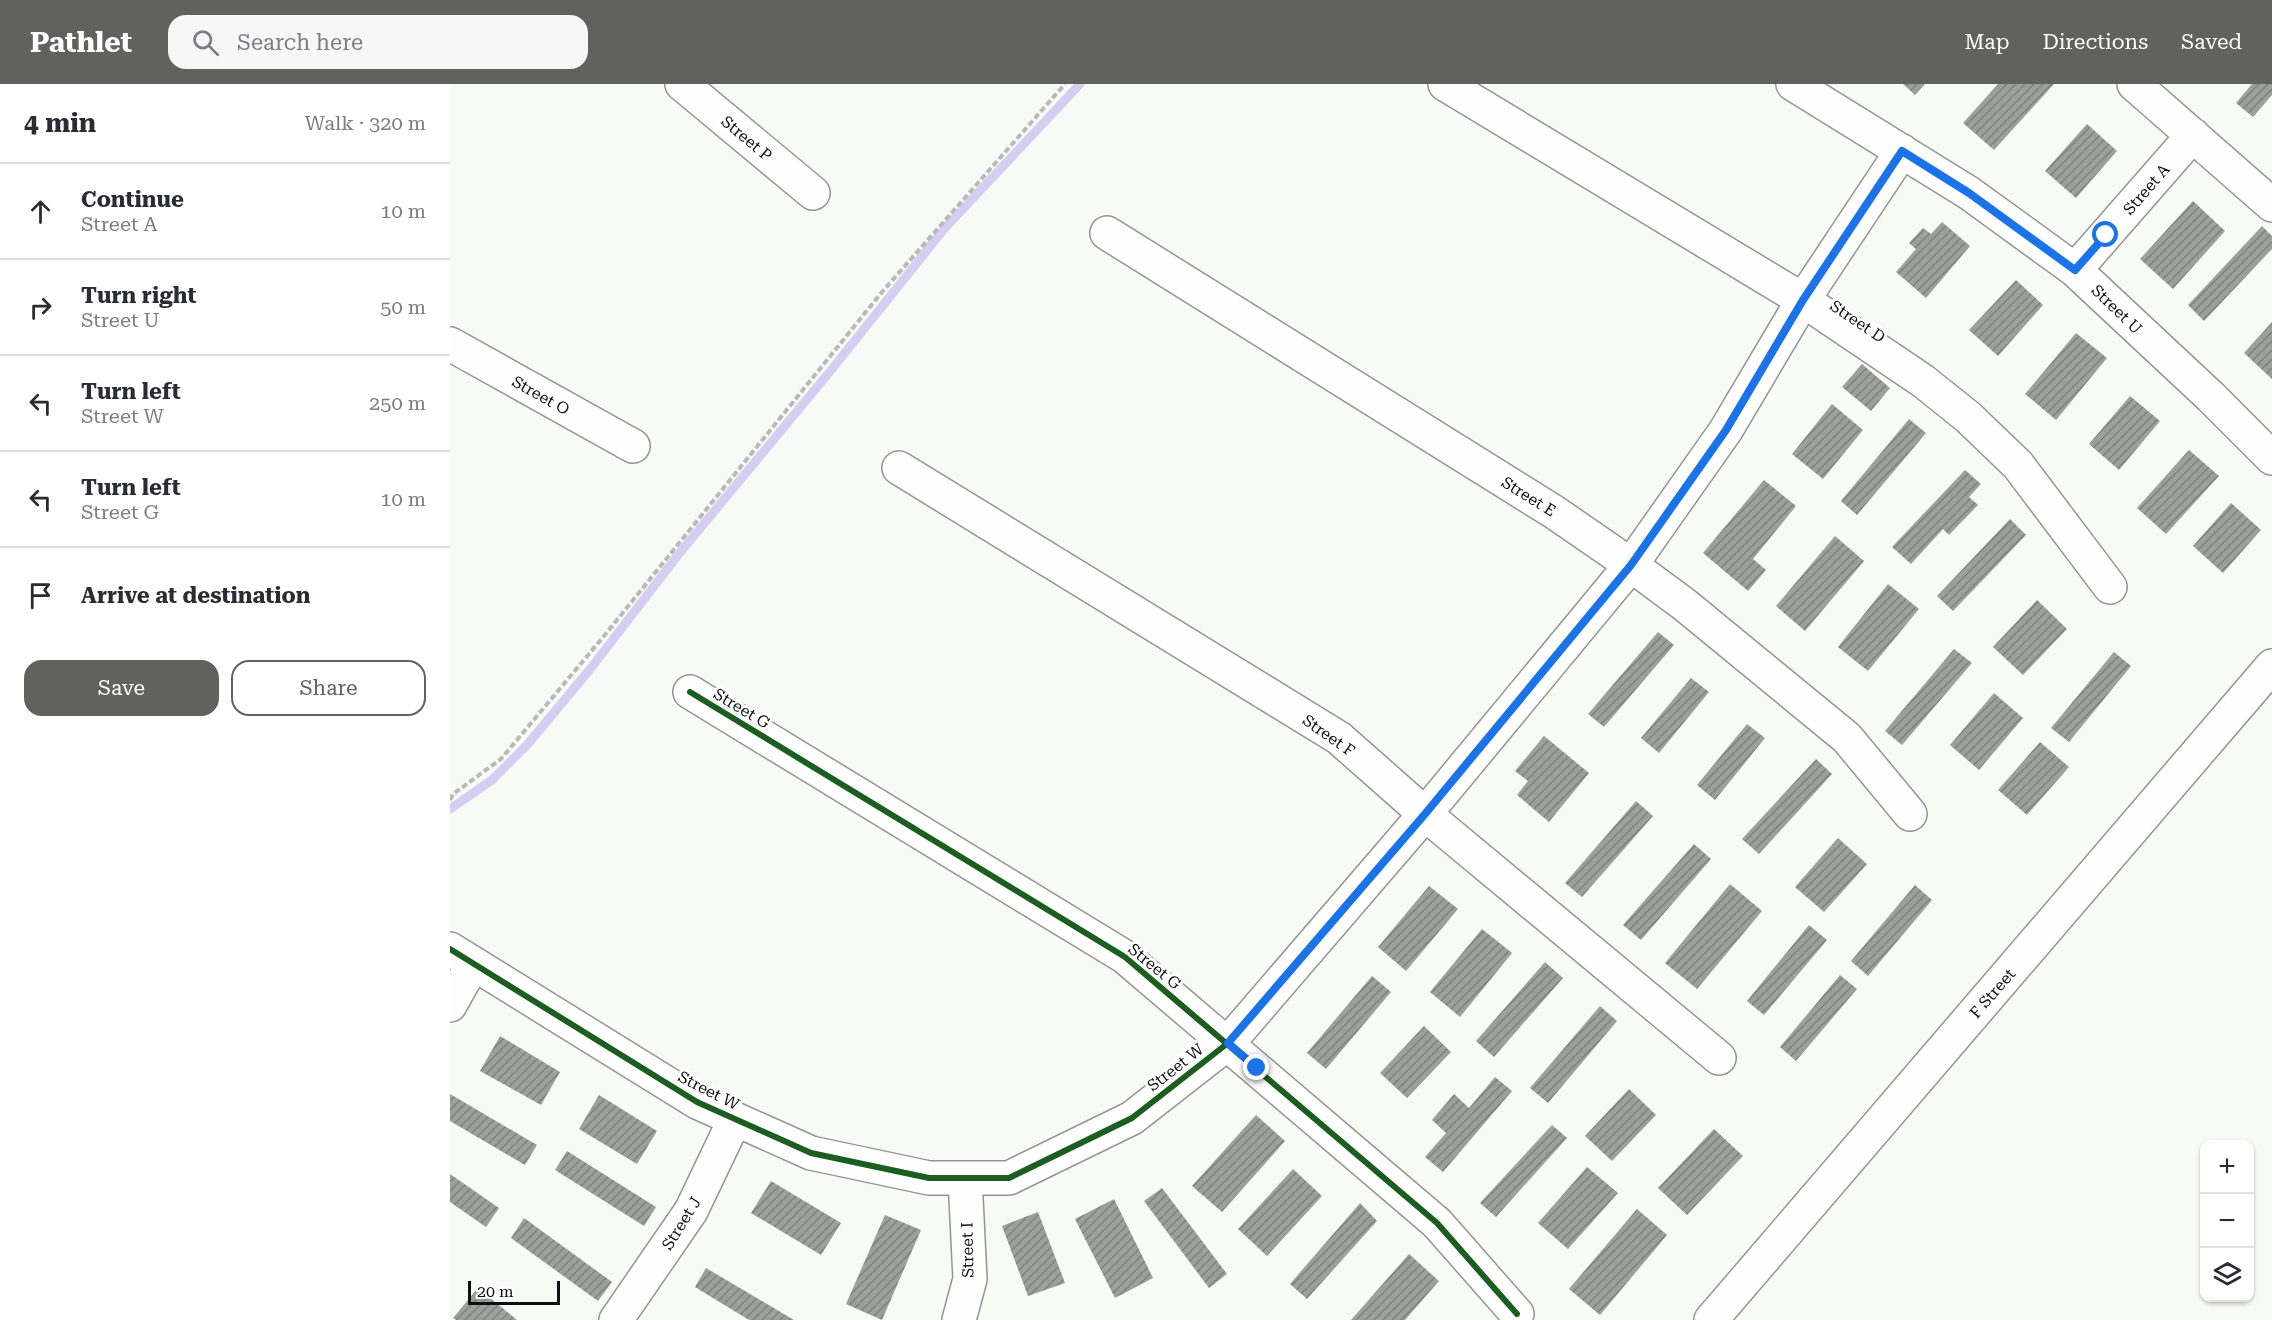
<!DOCTYPE html>
<html lang="en">
<head>
<meta charset="utf-8">
<style>
  body { margin:0; font-family:"Roboto Serif",serif; background:#f7f7f7; color:#2b2b33 }
  .controls { position:absolute; right:18px; bottom:18px; display:grid; overflow:hidden; border-radius:12px; box-shadow:0 2px 4px #0004 }
  .controls button { width:54px; height:54px; display:grid; place-items:center; padding:0; border:0; border-bottom:2px solid #e1e1e2; background:#fff; color:#2b2b33; font:30px sans-serif }
  .scale { position:absolute; left:18px; bottom:15px; width:92px; box-sizing:border-box; padding-left:6px; border:3px solid #0f0f0f; border-top:0; font-size:16px; line-height:21px; white-space:nowrap; color:#0f0f0f; -webkit-text-stroke:4px #fff; paint-order:stroke }
  .stop { position:absolute; width:18px; height:18px; margin:-14px; border:4px solid #1a73e8; border-radius:50%; background:#fff }
  .stop.end { background:#1a73e8; border-color:#fff; box-shadow:0 2px 6px #0008 }
  .list { margin:0; padding:0; list-style:none }
  h2 { display:flex; justify-content:space-between; align-items:center; height:78px; margin:0; padding:0 24px; font-size:26px }
  h2 small { font-size:20px; font-weight:400; color:#7c7c81 }
  .list li { display:grid; grid-template-columns:39px 1fr auto; gap:18px; align-items:center; box-sizing:border-box; height:96px; padding:0 24px; border-top:2px solid #e1e1e2 }
  .list b { display:block; font-size:22px; white-space:nowrap }
  .list p { margin:0; font-size:20px; white-space:nowrap; color:#7c7c81 }
  .list em { font-size:20px; font-style:normal; color:#7c7c81 }
  .actions { display:flex; gap:12px; padding:18px 24px }
  .actions a { flex:1; padding:14px 0; border:2px solid #616260; border-radius:18px; text-align:center; font-size:21px; color:#616260 }
  .actions .main { background:#616260; color:#fff }
  .icon { flex:none; width:33px; height:33px; fill:none; stroke:currentColor; stroke-width:2; stroke-linecap:round; stroke-linejoin:round }
  .map { position:relative; flex:none; width:1822px; height:1236px; overflow:hidden }
  header { display:flex; align-items:center; gap:36px; box-sizing:border-box; height:84px; padding:0 30px; background:#616260; color:#fff }
  header strong { font-size:28px }
  nav { display:flex; gap:33px; margin-inline-start:auto; font-size:21px }
  .search { width:420px; height:54px; background:#f7f7f7; display:flex; align-items:center; gap:15px; box-sizing:border-box; padding:0 21px; border-radius:18px; color:#7c7c81; font-size:22px }
  main { display:flex }
  aside { flex:1; background:#fff }
  .map>svg:first-child { display:block }
  .lines { fill:none; stroke-linecap:round; stroke-linejoin:round }
  .stream { stroke:#d5cef2; stroke-width:9 }
  .building { fill:url(#building-hatch) }
  .minor-casing { stroke:#949593; stroke-width:36 }
  .path { stroke:#b8b9b8; stroke-width:4; stroke-dasharray:6 3; stroke-linecap:butt }
  .minor { stroke:#fefefe; stroke-width:33 }
  .cycleway-casing { stroke:#fff; stroke-width:10 }
  .cycleway { stroke:#1b5e20; stroke-width:6 }
  .route { stroke:#1a73e8; stroke-width:8 }
  .labels { text-anchor:middle; stroke-width:6; stroke-linejoin:round; paint-order:stroke }
  .street-label { font-size:16px; fill:#0f0f0f; stroke:#fff }
</style>
</head>
<body>
<header>
<strong>Pathlet</strong>
<div class="search"><svg class="icon" aria-label="search" viewBox="0 0 24 24"><circle cx="10" cy="10" r="6"/><path d="M15 15l6 6"/></svg>Search here</div>
<nav><a>Map</a><a>Directions</a><a>Saved</a></nav>
</header>
<main>
<aside>
<h2>4 min<small>Walk · 320 m</small></h2>
<ul class="list">
<li><svg class="icon" aria-label="ahead" viewBox="0 0 24 24"><path d="M12 20V5M6 11l6-6 6 6"/></svg><div><b>Continue</b><p>Street A</p></div><em>10 m</em></li>
<li><svg class="icon" aria-label="right" viewBox="0 0 24 24"><path d="M7 20v-9h11M14 6l5 5-5 5"/></svg><div><b>Turn right</b><p>Street U</p></div><em>50 m</em></li>
<li><svg class="icon" aria-label="left" viewBox="0 0 24 24"><path d="M17 20v-9H6M10 6l-5 5 5 5"/></svg><div><b>Turn left</b><p>Street W</p></div><em>250 m</em></li>
<li><svg class="icon" aria-label="left" viewBox="0 0 24 24"><path d="M17 20v-9H6M10 6l-5 5 5 5"/></svg><div><b>Turn left</b><p>Street G</p></div><em>10 m</em></li>
<li><svg class="icon" aria-label="arrive" viewBox="0 0 24 24"><path d="M6 21V4h12l-3 4 3 4H6"/></svg><div><b>Arrive at destination</b></div></li>
</ul>
<div class="actions"><a class="main">Save</a><a>Share</a></div>
</aside>
<div class="map">
<svg width="1822" height="1236" viewBox="0 0 1822 1236">
  <defs>
    <pattern id="building-hatch" width="6" height="6" patternUnits="userSpaceOnUse" patternTransform="scale(1.5)"><rect width="6" height="6" fill="#9d9f9a"/><path d="M-1 1l2-2M0 6l6-6M5 7l2-2" fill="none" stroke="#7e807c"/></pattern>
  </defs>
  <rect width="100%" height="100%" fill="#f8fbf5"/>
  <g class="lines">
    <path class="stream" d="M0,725L42,696L77,661L141,584L228,471L382,285L494,145L630,0"/>
  </g>
  <path class="building" d="M1453,0H1475L1465,11Z
    M1548,0H1604L1544,66L1513,39Z
    M1802,0H1822V11L1803,33L1786,19Z
    M1637,40L1667,67L1626,114L1595,87Z
    M1743,117L1775,147L1723,205L1690,175Z
    M1492,138L1520,162L1476,214L1446,188L1466,165L1459,159L1473,144L1481,150Z
    M1812,142L1822,152V165L1754,237L1738,221Z
    M1566,196L1593,221L1548,272L1519,246Z
    M1822,238V295L1794,269Z
    M1626,249L1657,274L1606,336L1575,310Z
    M1412,280L1440,304L1421,327L1392,303Z
    M1680,312L1710,337L1669,386L1639,360Z
    M1382,320L1413,346L1373,395L1342,370Z
    M1459,335L1476,349L1407,431L1391,417Z
    M1739,366L1769,392L1716,450L1687,424Z
    M1515,386L1531,400L1519,413L1528,421L1499,451L1493,445L1461,480L1442,463Z
    M1314,396L1346,422L1303,475L1316,486L1298,507L1253,469Z
    M1781,419L1811,446L1773,489L1743,462Z
    M1560,435L1576,451L1503,527L1487,512Z
    M1385,452L1414,477L1355,547L1326,522Z
    M1438,500L1469,525L1418,587L1388,563Z
    M1587,516L1617,545L1573,591L1543,563Z
    M1208,548L1224,561L1154,643L1138,630Z
    M1504,565L1522,579L1452,661L1435,647Z
    M1664,568L1681,582L1619,658L1601,644Z
    M1241,594L1259,608L1209,669L1191,654Z
    M1544,609L1573,634L1529,686L1500,661Z
    M1297,640L1315,654L1265,716L1247,701Z
    M1094,652L1139,689L1099,738L1067,711L1078,697L1065,687Z
    M1590,658L1619,683L1577,731L1548,706Z
    M1366,675L1382,690L1309,770L1292,755Z
    M1186,717L1203,732L1132,813L1115,799Z
    M1388,754L1417,780L1374,828L1345,803Z
    M1244,760L1261,775L1191,856L1173,841Z
    M1280,800L1312,827L1247,905L1215,879Z
    M1465,801L1482,816L1418,892L1401,877Z
    M979,802L1008,825L956,887L928,863Z
    M1359,841L1377,856L1314,931L1297,917Z
    M1032,845L1062,869L1010,933L980,908Z
    M1095,878L1113,894L1044,973L1026,957Z
    M1390,891L1407,905L1346,977L1330,963Z
    M922,892L941,908L876,985L857,969Z
    M1150,922L1167,937L1098,1019L1080,1004Z
    M974,942L1001,968L957,1014L930,989Z
    M50,952L110,988L91,1021L30,987Z
    M1045,993L1062,1007L993,1088L975,1073L996,1049L982,1036L1004,1010L1019,1024Z
    M1179,1005L1206,1031L1162,1077L1135,1052Z
    M0,1010L87,1061L75,1081L0,1037Z
    M149,1011L207,1047L187,1080L129,1045Z
    M806,1031L835,1057L772,1128L742,1102Z
    M1102,1041L1117,1054L1046,1133L1030,1119Z
    M1264,1045L1293,1072L1237,1131L1208,1104Z
    M117,1067L206,1123L194,1142L105,1086Z
    M1137,1083L1168,1109L1118,1165L1088,1139Z
    M843,1085L872,1112L817,1172L788,1145Z
    M0,1090L49,1124L36,1143L0,1118Z
    M321,1097L391,1139L371,1171L301,1129Z
    M712,1104L777,1190L759,1204L694,1117Z
    M664,1115L703,1194L665,1214L625,1135Z
    M910,1119L927,1137L857,1215L840,1200Z
    M1187,1125L1217,1151L1150,1231L1119,1205Z
    M588,1128L615,1199L578,1212L552,1142Z
    M435,1131L471,1146L432,1236L396,1220Z
    M74,1134L162,1198L148,1217L61,1154Z
    M959,1170L989,1197L955,1236H901Z
    M256,1184L344,1236H299L245,1203Z
    M28,1204L67,1236H6L3,1234Z"/>
  <g class="lines">
    <defs>
      <path id="minor" d="M232,0L363,109
        M995,0L1353,216L1473,297L1518,333L1568,381L1660,503
        M1343,0L1519,109L1625,186L1761,313L1822,374
        M1684,0L1822,121
        M657,149L1104,428L1181,481L1235,521L1397,654L1460,730
        M1625,186L1743,51
        M0,260L183,362
        M449,384L889,654L975,730L1269,974
        M240,608L675,873L987,1139L1067,1230
        M0,865L247,1018L361,1069L479,1094H559L682,1034L778,959L975,730L1181,481L1276,346L1353,216L1452,67
        M0,921L23,880
        M166,1236L241,1127L285,1035
        M509,1236L520,1195L515,1094
        M1261,1236L1822,582"/>
    </defs>
    <use href="#minor" class="minor-casing"/>
    <path class="path" d="M0,716L3,710L51,675L154,552L432,208L615,0"/>
    <use href="#minor" class="minor"/>
    <defs>
      <path id="cycleway" d="M240,608L675,873L987,1139L1067,1230
        M0,865L247,1018L361,1069L479,1094H559L682,1034L778,959L975,730L1181,481L1276,346L1353,216L1452,67"/>
    </defs>
    <use href="#cycleway" class="cycleway-casing"/>
    <use href="#cycleway" class="cycleway"/>
  </g>
  <g class="lines">
    <path class="route" d="M807,984L778,959L975,730L1181,481L1276,346L1353,216L1452,67L1519,109L1625,186L1656,151"/>
  </g>
  <g class="labels">
    <g class="street-label">
      <text transform="translate(297 54) rotate(40)" y="6">Street P</text>
      <text transform="translate(1696 105) rotate(-49)" y="6">Street A</text>
      <text transform="translate(1667 225) rotate(44)" y="6">Street U</text>
      <text transform="translate(1408 237) rotate(34)" y="6">Street D</text>
      <text transform="translate(91 311) rotate(29)" y="6">Street O</text>
      <text transform="translate(1079 412) rotate(32)" y="6">Street E</text>
      <text transform="translate(292 624) rotate(31)" y="6">Street G</text>
      <text transform="translate(879 651) rotate(35)" y="6">Street F</text>
      <text transform="translate(705 882) rotate(39)" y="6">Street G</text>
      <text transform="translate(1542 909) rotate(-49)" y="6">F Street</text>
      <text transform="translate(725 983) rotate(-38)" y="6">Street W</text>
      <text transform="translate(259 1006) rotate(27)" y="6">Street W</text>
      <text transform="translate(231 1139) rotate(-58)" y="6">Street J</text>
      <text transform="translate(517 1166) rotate(-91)" y="6">Street I</text>
    </g>
  </g>
</svg>
<div class="controls">
<button>+</button>
<button>−</button>
<button><svg class="icon" aria-label="layers" viewBox="0 0 24 24"><path d="M12 4l9 5-9 5-9-5zM3 14l9 5 9-5"/></svg></button>
</div>
<div class="scale">20 m</div>
<div class="stop" style="left:1656px;top:151px"></div>
<div class="stop end" style="left:807px;top:984px"></div>
</div>
</main>
</body>
</html>
